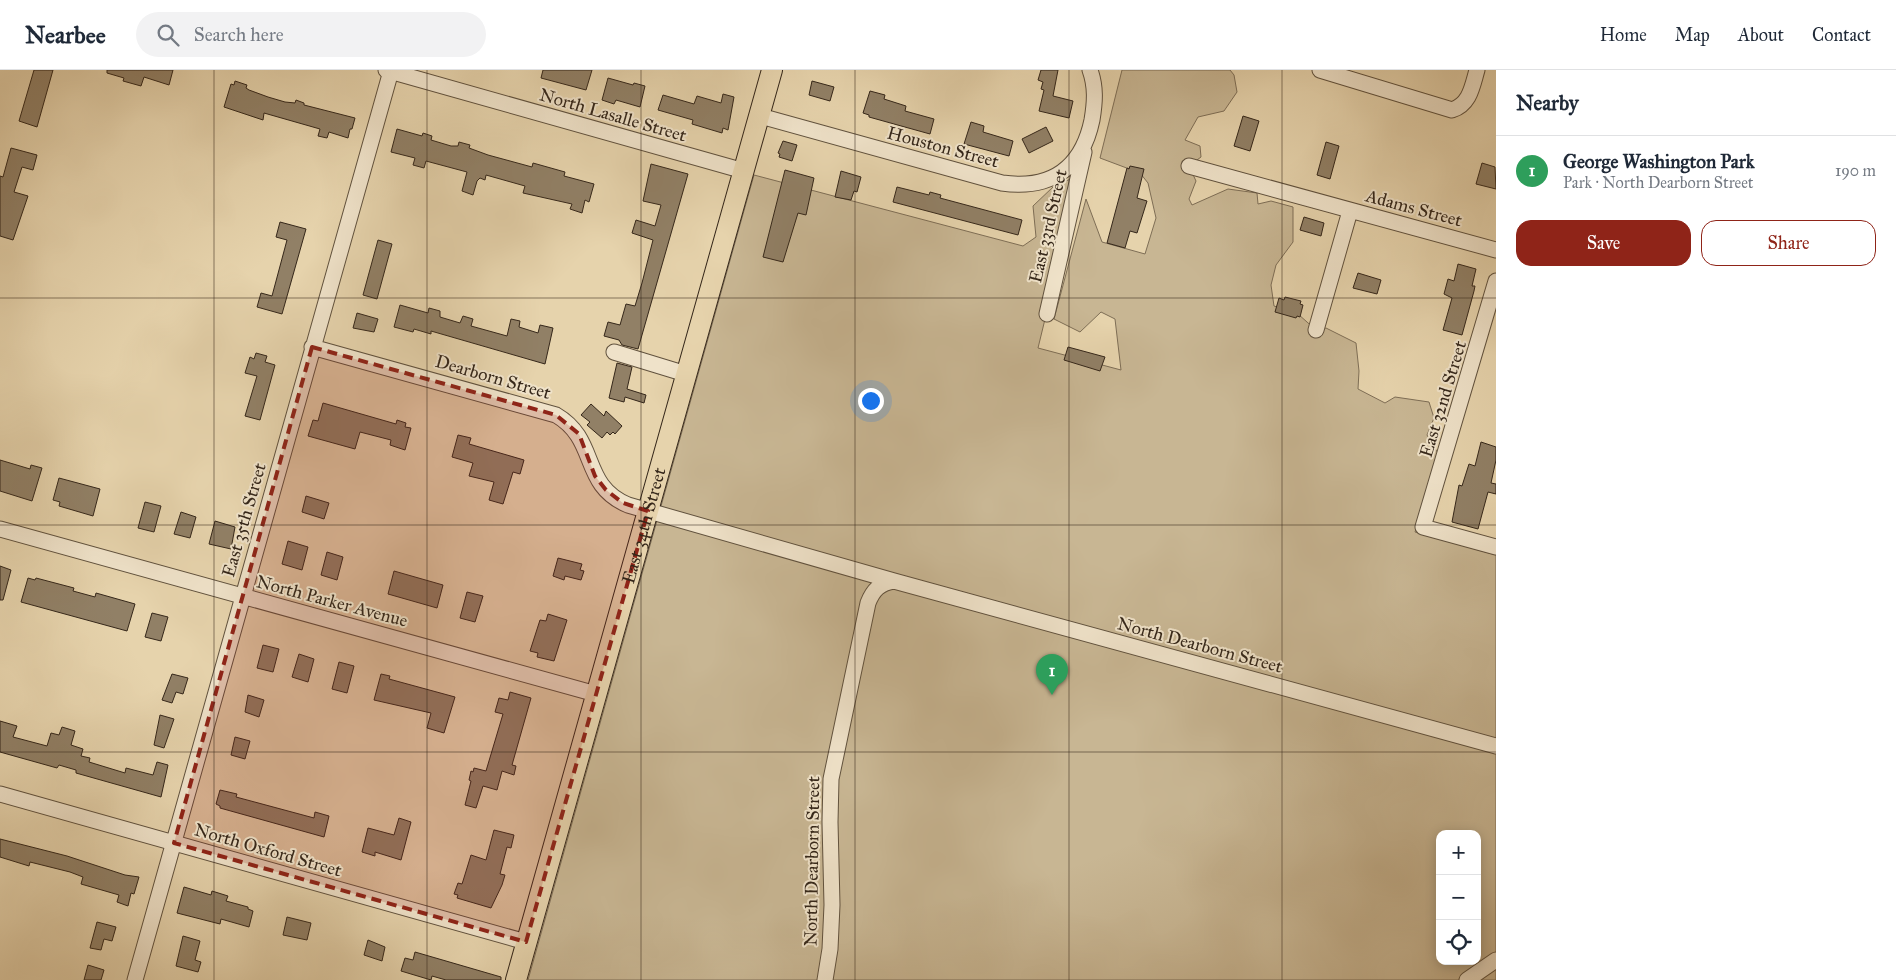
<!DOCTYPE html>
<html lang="en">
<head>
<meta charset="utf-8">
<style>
  body { margin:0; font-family:"IM FELL Great Primer",serif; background:#f2f2f3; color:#1f2937 }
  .controls { position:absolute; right:15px; bottom:15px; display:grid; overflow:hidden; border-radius:10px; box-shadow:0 2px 12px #0003 }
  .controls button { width:45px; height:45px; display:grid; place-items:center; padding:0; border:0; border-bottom:1px solid #e0e1e3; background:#fff; color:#1f2937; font:25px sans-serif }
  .you { position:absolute; left:870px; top:330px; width:18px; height:18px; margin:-12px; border:4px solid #fff; border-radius:50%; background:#1a73e8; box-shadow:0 0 0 8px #1a73e833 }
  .badge { display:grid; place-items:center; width:32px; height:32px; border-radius:50%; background:#8f2418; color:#fff; font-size:16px; font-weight:700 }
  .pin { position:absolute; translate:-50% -41px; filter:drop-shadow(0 1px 2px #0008) }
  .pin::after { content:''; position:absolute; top:26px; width:18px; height:15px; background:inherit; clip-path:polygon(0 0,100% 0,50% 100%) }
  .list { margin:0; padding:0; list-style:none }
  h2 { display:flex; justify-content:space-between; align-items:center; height:65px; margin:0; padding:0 20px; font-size:21px }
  h2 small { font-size:16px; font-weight:400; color:#747a83 }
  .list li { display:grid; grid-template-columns:32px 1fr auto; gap:15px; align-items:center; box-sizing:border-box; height:70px; padding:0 20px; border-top:1px solid #e0e1e3 }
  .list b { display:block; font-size:19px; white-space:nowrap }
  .list p { margin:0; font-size:16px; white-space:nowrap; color:#747a83 }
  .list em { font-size:16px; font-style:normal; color:#747a83 }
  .actions { display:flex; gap:10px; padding:15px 20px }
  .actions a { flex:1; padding:11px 0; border:1px solid #8f2418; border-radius:15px; text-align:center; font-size:18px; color:#8f2418 }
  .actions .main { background:#8f2418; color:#fff }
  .icon { flex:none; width:28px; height:28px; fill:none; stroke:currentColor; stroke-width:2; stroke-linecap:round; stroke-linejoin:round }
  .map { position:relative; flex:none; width:1496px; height:910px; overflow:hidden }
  header { display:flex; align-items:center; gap:30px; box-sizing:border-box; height:70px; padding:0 25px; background:#fff; border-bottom:1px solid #e0e1e3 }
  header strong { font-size:24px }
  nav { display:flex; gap:28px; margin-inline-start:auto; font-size:18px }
  .search { width:350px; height:45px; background:#f2f2f3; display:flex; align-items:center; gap:12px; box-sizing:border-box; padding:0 18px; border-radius:28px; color:#747a83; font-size:19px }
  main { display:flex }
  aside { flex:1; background:#fff }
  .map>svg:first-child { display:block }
  .green { fill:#c8b693; stroke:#7e6e56; fill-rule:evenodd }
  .building { fill:#918066; stroke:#35271a }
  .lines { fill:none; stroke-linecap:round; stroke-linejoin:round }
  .minor-casing { stroke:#61523e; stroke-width:17 }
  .major-casing { stroke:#35271a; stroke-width:22 }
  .minor { stroke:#efe2c9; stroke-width:15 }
  .major { stroke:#e6d3ac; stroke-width:20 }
  .marked { fill:#8f2418; fill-opacity:0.2; stroke:#8f2418; stroke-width:4; stroke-dasharray:10 6; stroke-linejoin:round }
  .grid { fill:none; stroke:#35271a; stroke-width:1; stroke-opacity:0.55 }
  .labels { text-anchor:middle; stroke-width:4; stroke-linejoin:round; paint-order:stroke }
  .street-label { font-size:18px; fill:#35271a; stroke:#efe2c9 }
</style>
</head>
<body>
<header>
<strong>Nearbee</strong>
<div class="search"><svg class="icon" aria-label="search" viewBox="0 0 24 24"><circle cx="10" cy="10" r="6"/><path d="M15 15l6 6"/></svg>Search here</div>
<nav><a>Home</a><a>Map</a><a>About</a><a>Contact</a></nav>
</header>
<main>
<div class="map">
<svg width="1496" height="910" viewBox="0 0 1496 910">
  <rect width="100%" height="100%" fill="#e6d3ac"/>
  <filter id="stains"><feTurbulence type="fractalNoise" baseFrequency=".004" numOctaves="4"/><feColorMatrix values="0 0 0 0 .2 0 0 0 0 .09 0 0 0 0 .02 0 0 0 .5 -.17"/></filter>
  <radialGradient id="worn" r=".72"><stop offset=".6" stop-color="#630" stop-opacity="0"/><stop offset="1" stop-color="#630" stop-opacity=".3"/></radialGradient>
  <path class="green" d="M1122,0H1230L1234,5L1237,22L1224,41L1198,47L1185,70L1200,76L1201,87L1189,96L1196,111L1189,129L1192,135L1228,119L1257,123L1258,134L1271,131L1293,137V172L1276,195L1271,215L1274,236L1298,244L1316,260L1326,258L1356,273L1359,301L1358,319L1385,333L1395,327L1429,332L1434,348L1427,365L1439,385L1415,462L1496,485V910H528L754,105L1023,176L1036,167L1033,136L1054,116L1080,105L1038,278L1121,300L1115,249L1101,242L1080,262L1054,249L1086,129L1102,172L1145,184L1156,148L1148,113L1140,103L1100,88ZM1440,764H1477V891H1440Z"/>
  <path class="building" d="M34,0H53L37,57L19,51Z
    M107,0H173L169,15L144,7L141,16L123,11L124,8L107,3Z
    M543,0H592L586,20L541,8Z
    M1041,0H1058L1053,26L1073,31L1069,48L1039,41L1044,20L1041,19L1043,12L1038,10Z
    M608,8L633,15L634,13L645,16L640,37L616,30L614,34L602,30Z
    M235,11L247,15L246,18L249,20L268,27L285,32L295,33L296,30L304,33V35L355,48L352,59H350L348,68L329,62L327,68L318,66L320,59L264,43L263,50L224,37L231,14L234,15Z
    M812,11L834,17L830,31L809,25Z
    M870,21L885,25L884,29L906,36L905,41L934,49L930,64L869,47V45L863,43Z
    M723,24L734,27L728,60L723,58L722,63L692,54L693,50L658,40L663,25L694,34L697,26L721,33Z
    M1243,46L1259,51L1250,81L1234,76Z
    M971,52L984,56L983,62L1013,71L1009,86L964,74Z
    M1046,57L1053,71L1029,83L1022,69Z
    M397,59L422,66L423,63L432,66L431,70L451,76H458L459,72L470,75L469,78L488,85L532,97L533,93L565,102L564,106L594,114L589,132L585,130L582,143L570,139L572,134L523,123L525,116L486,105L485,110L480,108L477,111L473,125L462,121L467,102L426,91L424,98L413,95L415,88L391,82Z
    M783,71L797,75L792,91L779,87L780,84L778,83Z
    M1326,72L1339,76L1330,109L1317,105Z
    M11,78L37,85L33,100L22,97L14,122L28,126L13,170L0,166V106L3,107Z
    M1482,93L1495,97L1496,119L1476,114Z
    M651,94L688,104L638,279L622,275L619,270L604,266L608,252L620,255L626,234L635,236L642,213L653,170L632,163L636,150L655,156L661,135L643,131Z
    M1130,96L1144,99L1137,128L1147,131L1137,163L1130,161L1125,178L1107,173L1127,98L1129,99Z
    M785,100L814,108L806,145L798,143L783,192L763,187Z
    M841,101L861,107L857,122L854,121L851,130L835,127Z
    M897,117L929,125L930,122L941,125L940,128L1022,150L1018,165L893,132Z
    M1304,147L1324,153L1321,166L1300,160Z
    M280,152L306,159L282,244L257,237L261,223L272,226L287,170L276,167Z
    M378,170L392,174L377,229L363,225Z
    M1458,194L1476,199L1472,216H1475L1474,221L1462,265L1443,260L1452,228L1444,224L1448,209L1454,211Z
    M1358,203L1381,210L1377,224L1353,218Z
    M1285,227L1301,231L1300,234L1303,235L1300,247L1297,246L1296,248L1275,242L1279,228L1284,230Z
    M400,235L428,243L429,238L440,241V247L460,253L463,246L473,249L471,256L507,266L511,249L520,251L519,257L538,263L540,255L553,258L545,294L431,261V264L414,259L413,262L394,257Z
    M357,243L378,249L374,262L353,258Z
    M1068,277L1105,287L1100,301L1064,290Z
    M256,283L267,286L265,292L275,295L260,350L245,346L257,306L245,303L250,287L254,289Z
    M617,293L632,297L627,319L646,325L644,333L625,327L624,332L609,328Z
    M323,333L396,354L397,350L406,353L405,357L411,358L405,380L390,375L391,370L360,362L355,379L308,366L313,350L318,351Z
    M591,334L604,346L606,341L622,356L615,364L613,362L610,365L607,362L602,368L587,355L590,352L581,345Z
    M458,365L471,368L469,374L524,390L520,404L513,402L503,434L489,430L494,412L469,406L473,393L452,387Z
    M1481,372L1496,377V390L1491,413L1496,414V424L1488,422L1478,459L1452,452L1459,415L1462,416L1469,394L1475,396Z
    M0,390L30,399L31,395L42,398L32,431L0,421Z
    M59,408L100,419L93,446L59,436L60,432L53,430Z
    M306,426L329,433L324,449L302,442Z
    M145,432L161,436L154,462L138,458Z
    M181,442L196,447L190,468L174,464Z
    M215,451L235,457L231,479L209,474Z
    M288,471L308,477L302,500L282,494Z
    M327,482L343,487L337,510L321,505Z
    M558,488L582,494L580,500L584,501L581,510L565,506L564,510L553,506Z
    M0,496L11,500L3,530H0Z
    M394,501L443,515L437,538L388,524Z
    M28,508L35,510L36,508L74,518L73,521L95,527L96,523L135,534L127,561L21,532Z
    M467,522L483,526L475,552L460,548Z
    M152,543L168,547L161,571L145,567Z
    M548,544L567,550L554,591L537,587L538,583L530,581L540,550L546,551Z
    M263,575L279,579L273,602L257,598Z
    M299,584L314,589L308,612L292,607Z
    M339,592L354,596L347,623L332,619Z
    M172,604L188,608L183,624L176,622L172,633L162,630Z
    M381,604L390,606L389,609L455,627L444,663L427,658L431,643L374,630Z
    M510,622L531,628L512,695L516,696L514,705L502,701L497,720L483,716L476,738L465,735L471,711L469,710L471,701L473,702L474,698L486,701L503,644L495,642L499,628L508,630Z
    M248,625L264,630L259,647L245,642Z
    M160,645L174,649L164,678L154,675Z
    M0,651L17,656L13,667L47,676L51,663L59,665L62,657L75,661L71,675L83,679L81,686L90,688L89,692L125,703L126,698L153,705L157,692L168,695L161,727L76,703V700L59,695L57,698L0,682Z
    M235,667L250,671L245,689L231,685Z
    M220,720L237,724L236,727L314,748L315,742L329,746L324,767L220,738V736L216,734Z
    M399,748L411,752L401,790L375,782V786L362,782L368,758L394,765Z
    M494,760L514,765L511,778L507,777L500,804L505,805L502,815L491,838L457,828L458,825L454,824L458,813L462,814L463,811L471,785L486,790Z
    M0,769L67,786L125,805L139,807L134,824L131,823L128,836L117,832L119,825L81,814L83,807L70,802L30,792L29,796L0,787Z
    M184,817L211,825L212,821L228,826L226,831L248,837V839L253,841L249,857L221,849L220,854L177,843Z
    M287,847L311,853L307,870L283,865Z
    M97,852L116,857L112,871L104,869L101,880L90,878Z
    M183,866L200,871L195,890L201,892L198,902L176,896Z
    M368,870L385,877L382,891L364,885Z
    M415,882L501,907V910H446L432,906L431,910L401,901L405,888L413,890Z
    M88,895L104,900L101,910H84Z"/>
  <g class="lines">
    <defs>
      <path id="minor" d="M386,0L744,101
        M1320,0L1452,40C1470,34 1472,17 1477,0
        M760,46L1002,113C1051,120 1082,98 1092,50C1095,32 1096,17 1090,0
        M1189,96L1496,180
        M1496,211L1423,457L1496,477
        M1047,244L1084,82
        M1316,260L1350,141
        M312,277L556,345C599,370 580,415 628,435L894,511L1496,676
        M614,282L686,304
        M0,459L596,624
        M0,724L526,872
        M135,910L391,1
        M825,910L830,879L832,835L830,752L831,709L868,533C873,520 880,513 894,511
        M1467,910L1496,890"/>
      <g id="major">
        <path id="s1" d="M516,910L772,0"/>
      </g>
    </defs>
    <use href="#minor" class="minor-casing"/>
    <use href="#major" class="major-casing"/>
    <use href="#minor" class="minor"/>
    <use href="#major" class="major"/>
  </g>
  <path class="marked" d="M312,277L556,345L579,364L595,406L606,420L623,433L648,441L526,872L174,773Z"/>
  <path class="grid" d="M214,0V910M427,0V910M641,0V910M855,0V910M1069,0V910M1282,0V910M0,228H1496M0,455H1496M0,682H1496"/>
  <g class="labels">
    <g class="street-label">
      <text transform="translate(613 45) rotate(16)" y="6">North Lasalle Street</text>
      <text transform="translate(943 77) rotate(15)" y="6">Houston Street</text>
      <text transform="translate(1414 138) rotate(15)" y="6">Adams Street</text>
      <text transform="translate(1048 156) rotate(-77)" y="6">East 33rd Street</text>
      <text transform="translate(493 307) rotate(16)" y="6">Dearborn Street</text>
      <text transform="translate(1443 329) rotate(-73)" y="6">East 32nd Street</text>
      <text transform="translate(244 450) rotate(-74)" y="6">East 35th Street</text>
      <text dy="6" stroke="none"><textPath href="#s1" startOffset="472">East 34th Street</textPath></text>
      <text transform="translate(332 531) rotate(15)" y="6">North Parker Avenue</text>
      <text transform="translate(1200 575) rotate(15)" y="6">North Dearborn Street</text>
      <text transform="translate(268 780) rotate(16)" y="6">North Oxford Street</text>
      <text transform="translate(812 791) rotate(-89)" y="6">North Dearborn Street</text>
    </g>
  </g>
  <rect width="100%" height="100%" filter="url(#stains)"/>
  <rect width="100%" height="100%" fill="url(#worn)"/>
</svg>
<div class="controls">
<button>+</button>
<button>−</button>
<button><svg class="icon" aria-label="locate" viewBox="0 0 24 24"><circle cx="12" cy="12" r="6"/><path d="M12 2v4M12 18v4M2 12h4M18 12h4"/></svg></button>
</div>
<div class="you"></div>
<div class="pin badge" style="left:1052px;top:625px;background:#2e9e5b">1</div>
</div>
<aside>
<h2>Nearby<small></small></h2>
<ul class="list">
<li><span class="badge" style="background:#2e9e5b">1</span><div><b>George Washington Park</b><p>Park · North Dearborn Street</p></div><em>190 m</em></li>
</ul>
<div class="actions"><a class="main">Save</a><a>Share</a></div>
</aside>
</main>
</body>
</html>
